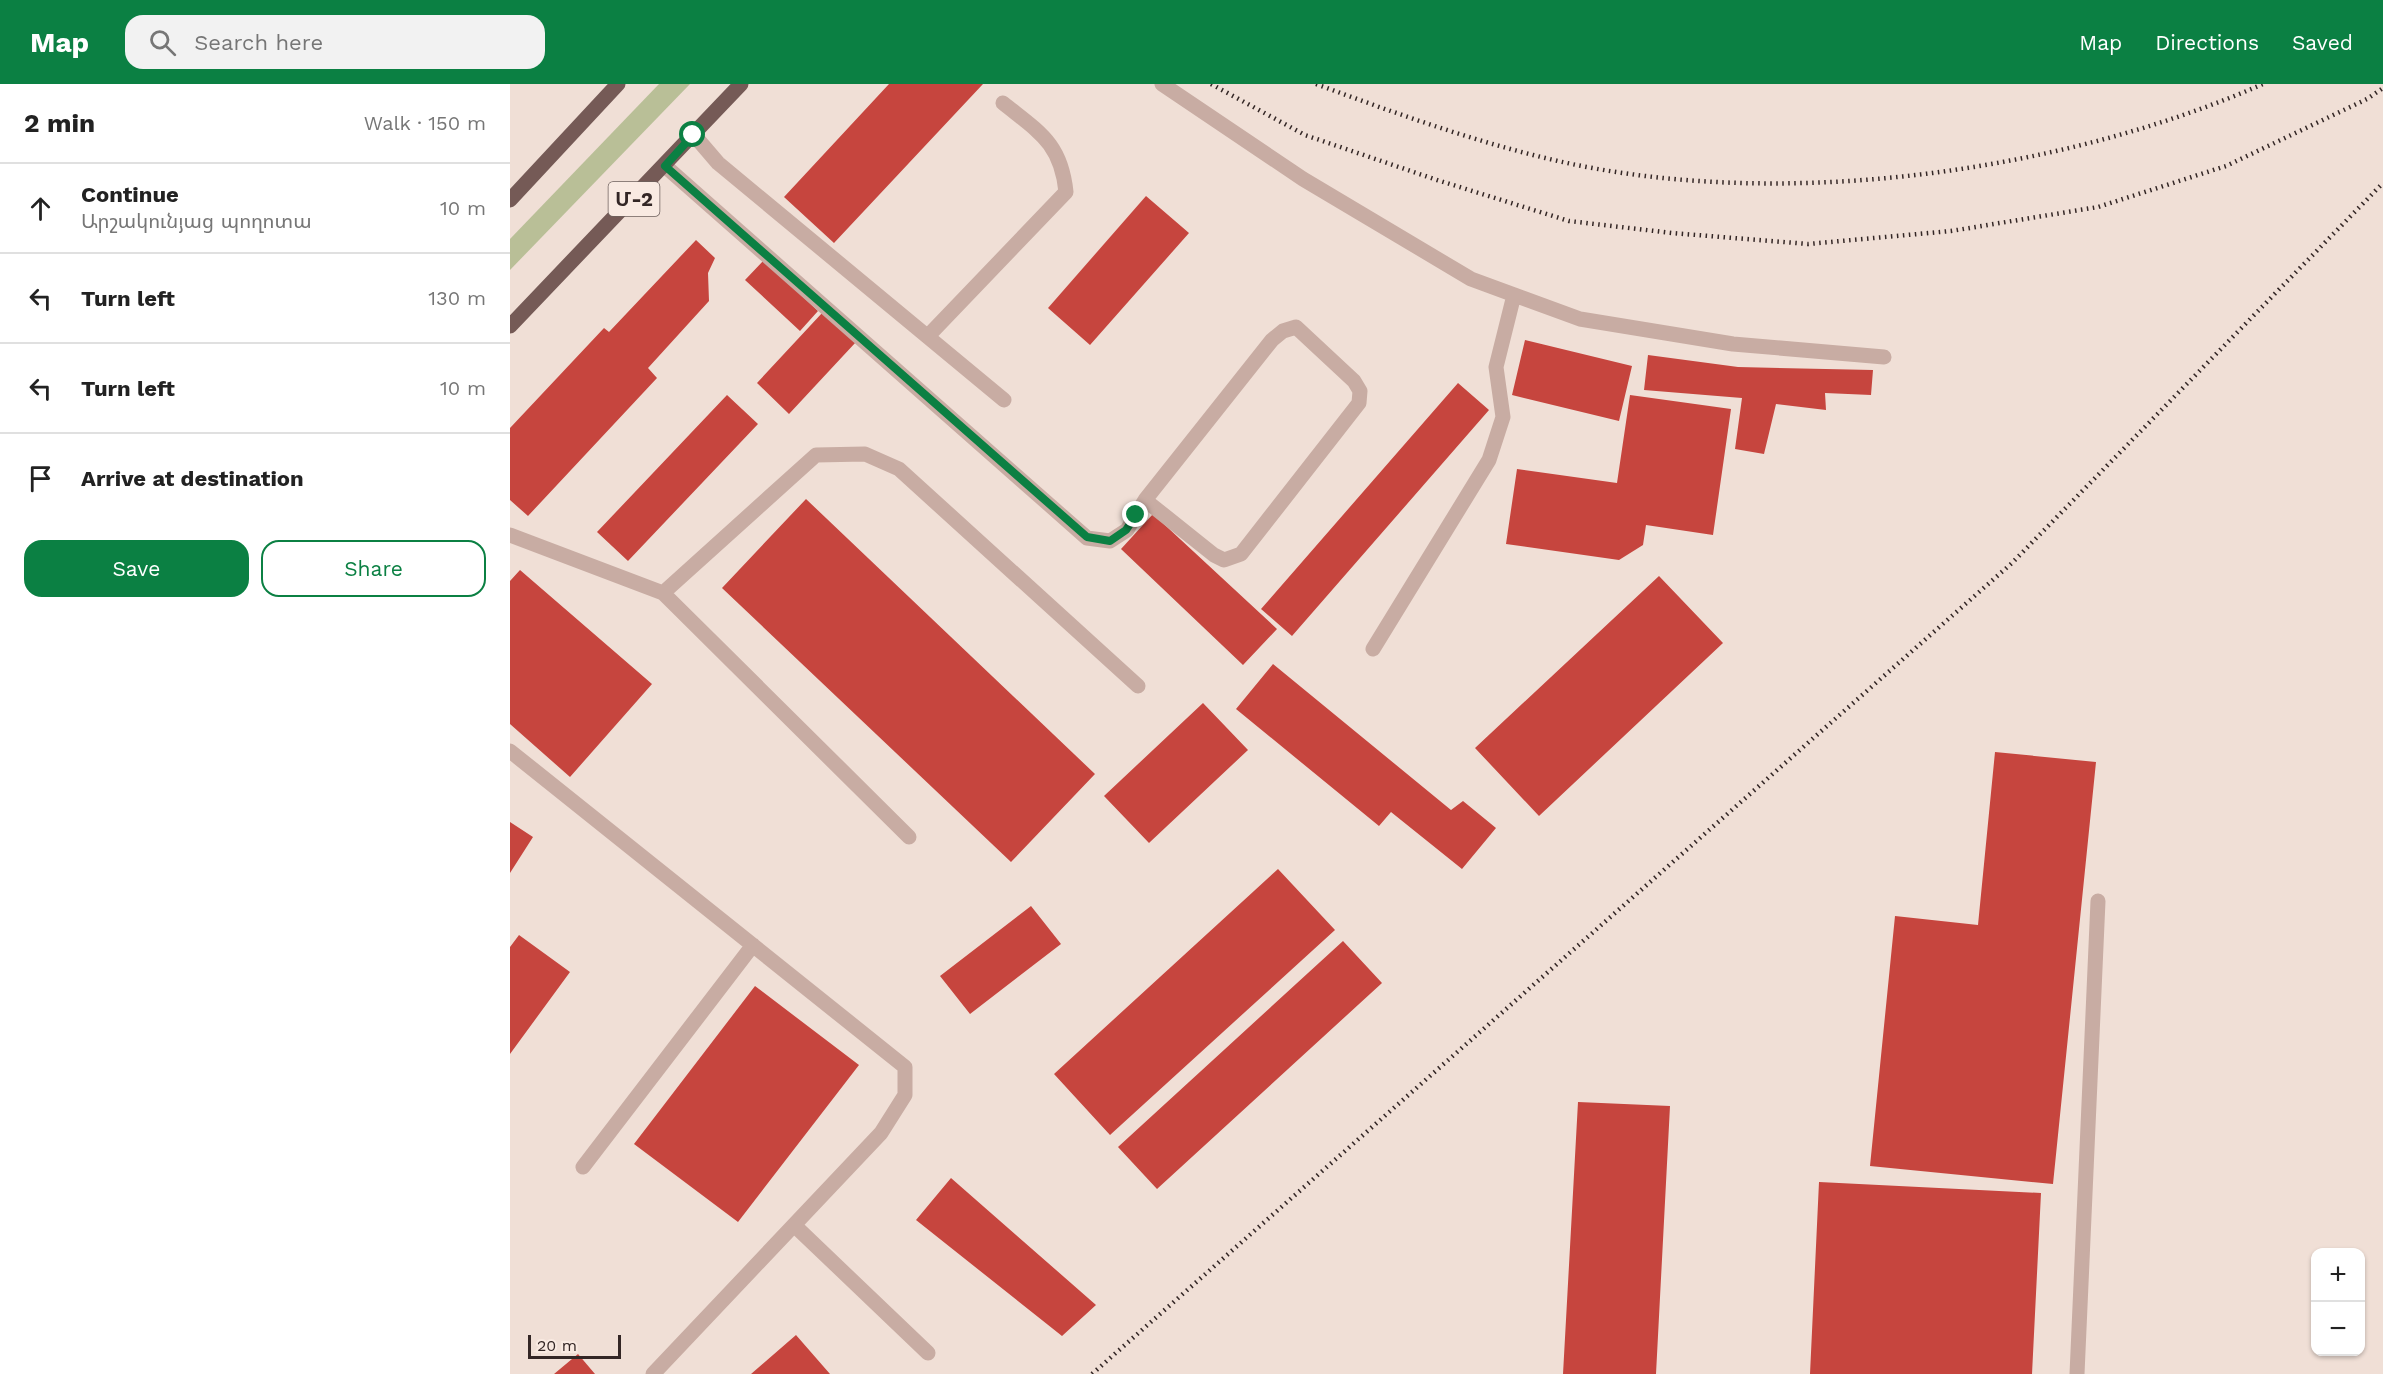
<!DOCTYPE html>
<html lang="en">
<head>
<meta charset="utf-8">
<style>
  body { margin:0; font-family:"Work Sans","Noto Sans Armenian",sans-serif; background:#f2f2f2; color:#222 }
  .controls { position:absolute; right:18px; bottom:18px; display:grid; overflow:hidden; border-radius:12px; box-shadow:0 2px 4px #0004 }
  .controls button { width:54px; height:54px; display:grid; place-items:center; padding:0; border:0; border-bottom:2px solid #e0e0e0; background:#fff; color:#222; font:30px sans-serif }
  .scale { position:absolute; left:18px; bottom:15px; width:93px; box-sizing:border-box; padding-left:6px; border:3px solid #332625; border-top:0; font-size:16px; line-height:21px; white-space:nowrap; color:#332625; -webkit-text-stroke:4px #f9eae2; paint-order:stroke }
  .stop { position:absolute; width:18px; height:18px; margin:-14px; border:4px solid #0b8043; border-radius:50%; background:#fff }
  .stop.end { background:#0b8043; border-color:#fff; box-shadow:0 2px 6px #0008 }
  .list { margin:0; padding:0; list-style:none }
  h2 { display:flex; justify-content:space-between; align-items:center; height:78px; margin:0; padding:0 24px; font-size:26px }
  h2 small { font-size:20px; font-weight:400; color:#767676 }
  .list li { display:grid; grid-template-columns:39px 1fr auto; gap:18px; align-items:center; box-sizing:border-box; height:90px; padding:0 24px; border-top:2px solid #e0e0e0 }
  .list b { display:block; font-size:22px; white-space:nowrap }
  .list p { margin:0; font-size:20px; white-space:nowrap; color:#767676 }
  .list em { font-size:20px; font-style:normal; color:#767676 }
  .actions { display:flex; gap:12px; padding:18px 24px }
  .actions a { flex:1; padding:14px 0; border:2px solid #0b8043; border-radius:18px; text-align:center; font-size:21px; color:#0b8043 }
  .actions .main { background:#0b8043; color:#fff }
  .icon { flex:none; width:33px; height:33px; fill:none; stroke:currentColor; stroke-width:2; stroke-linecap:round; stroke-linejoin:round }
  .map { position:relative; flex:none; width:1873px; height:1290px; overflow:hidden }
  header { display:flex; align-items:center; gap:36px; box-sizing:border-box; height:84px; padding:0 30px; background:#0b8043; color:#fff }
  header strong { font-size:28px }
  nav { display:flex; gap:33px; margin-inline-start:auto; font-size:21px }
  .search { width:420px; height:54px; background:#f2f2f2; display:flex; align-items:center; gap:15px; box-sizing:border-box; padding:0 21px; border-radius:18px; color:#767676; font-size:22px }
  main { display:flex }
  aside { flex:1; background:#fff }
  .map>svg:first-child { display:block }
  .green { fill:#b9bf97 }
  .building { fill:#c6453e }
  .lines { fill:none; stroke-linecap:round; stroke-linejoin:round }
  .lane { stroke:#c8aca3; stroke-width:15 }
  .primary { stroke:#755a56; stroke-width:15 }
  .rail { stroke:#332625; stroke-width:4.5; stroke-dasharray:1.5 4.5; stroke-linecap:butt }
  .route { stroke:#0b8043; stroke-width:8 }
  .labels { text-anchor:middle; stroke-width:6; stroke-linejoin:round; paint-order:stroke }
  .shield { fill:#f9eae2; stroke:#6e615e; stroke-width:1.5 }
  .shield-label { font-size:20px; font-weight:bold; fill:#332625 }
</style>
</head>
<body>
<header>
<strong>Map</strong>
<div class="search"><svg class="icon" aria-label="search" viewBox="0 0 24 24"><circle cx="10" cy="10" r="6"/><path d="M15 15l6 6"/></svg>Search here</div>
<nav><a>Map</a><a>Directions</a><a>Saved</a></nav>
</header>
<main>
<aside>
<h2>2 min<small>Walk · 150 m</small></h2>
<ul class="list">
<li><svg class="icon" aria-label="ahead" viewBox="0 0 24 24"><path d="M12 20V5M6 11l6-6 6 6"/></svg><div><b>Continue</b><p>Արշակունյաց պողոտա</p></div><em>10 m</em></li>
<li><svg class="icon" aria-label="left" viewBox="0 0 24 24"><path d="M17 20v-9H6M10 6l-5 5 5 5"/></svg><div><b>Turn left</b></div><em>130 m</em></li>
<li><svg class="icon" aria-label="left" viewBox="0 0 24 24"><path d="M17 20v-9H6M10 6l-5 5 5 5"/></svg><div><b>Turn left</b></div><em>10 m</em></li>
<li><svg class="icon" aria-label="arrive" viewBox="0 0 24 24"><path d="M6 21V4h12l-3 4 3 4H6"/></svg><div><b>Arrive at destination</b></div></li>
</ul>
<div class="actions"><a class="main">Save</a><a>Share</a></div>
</aside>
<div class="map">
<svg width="1873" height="1290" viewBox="0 0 1873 1290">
  <rect width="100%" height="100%" fill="#f0dfd6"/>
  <path class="green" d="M149,0H180L0,186V155Z"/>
  <path class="building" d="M379,0H473L324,159L274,113Z
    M636,112L679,149L580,261L538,224Z
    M186,156L205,174L198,189L199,217L138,284L147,294L18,432L0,416V344L94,244L99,248Z
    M254,176L308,227L290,247L235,196Z
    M313,228L346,258L279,330L247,299Z
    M1015,256L1122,282L1109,337L1002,311Z
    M1138,271L1228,283L1363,286L1361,311L1315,309L1316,326L1266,320L1254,370L1225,365L1232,314L1134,306Z
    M948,299L979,326L782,552L751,525Z
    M217,311L248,340L118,477L87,448Z
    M1120,311L1221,325L1203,451L1136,441L1133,461L1109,476L996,460L1007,385L1107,399Z
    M296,415L585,690L501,778L212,504Z
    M643,430L767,545L733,581L611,465Z
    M10,486L142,600L60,693L0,640V497Z
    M1149,492L1213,559L1029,732L965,664Z
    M763,580L941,726L953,717L986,744L952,785L881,728L869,742L726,625Z
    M693,619L738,666L639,759L594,712Z
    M1485,668L1586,678L1543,1100L1360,1082L1385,832L1468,841Z
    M0,738L23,753L0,789Z
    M768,785L825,846L600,1051L544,990Z
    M521,822L551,860L460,930L430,892Z
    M9,851L60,888L0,970V863Z
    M833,857L872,899L647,1105L608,1063Z
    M245,902L349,981L228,1138L124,1060Z
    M1068,1018L1160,1022L1146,1290H1053Z
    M441,1094L586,1221L552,1252L406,1136Z
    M1309,1098L1531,1109L1522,1290H1300Z
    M286,1251L320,1290H241Z
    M68,1270L85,1290H44Z"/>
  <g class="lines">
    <path class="lane" d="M652,0L793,95L961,195L1070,235L1223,260L1374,273
      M184,51L208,79L494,316
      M155,82L577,454L600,457L617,446L635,416L762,256L773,247L786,243L844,297L850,307L849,319L731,470L714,476L704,471L635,416
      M418,252L556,108C551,59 529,48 493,19
      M0,451L153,509L306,371L355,370L389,385L628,602
      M153,509L399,753
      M863,565L979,376L993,333L986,283L1004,211
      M0,667L395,983V1011L371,1049L143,1290
      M73,1083L243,861
      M284,1141L418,1269
      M1567,1290L1588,817"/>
    <path class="primary" d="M0,116L108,0
      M0,242L231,0"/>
    <path class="rail" d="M701,0L795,51L927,96L1059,137L1162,149L1298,160L1441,147L1588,123L1716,82L1857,15L1873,4
      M806,0C885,29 965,58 1048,77C1268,127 1547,90 1753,0
      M582,1290L1502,479L1873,99"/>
  </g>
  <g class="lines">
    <path class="route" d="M183,51L155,82L577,453L600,457L616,446L626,431"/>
  </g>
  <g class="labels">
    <rect class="shield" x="98.5" y="98" width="51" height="34" rx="4.5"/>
    <g class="shield-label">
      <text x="124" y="122">Մ-2</text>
    </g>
  </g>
</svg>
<div class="controls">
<button>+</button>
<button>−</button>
</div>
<div class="scale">20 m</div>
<div class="stop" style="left:183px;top:51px"></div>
<div class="stop end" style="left:626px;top:431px"></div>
</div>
</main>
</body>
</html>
